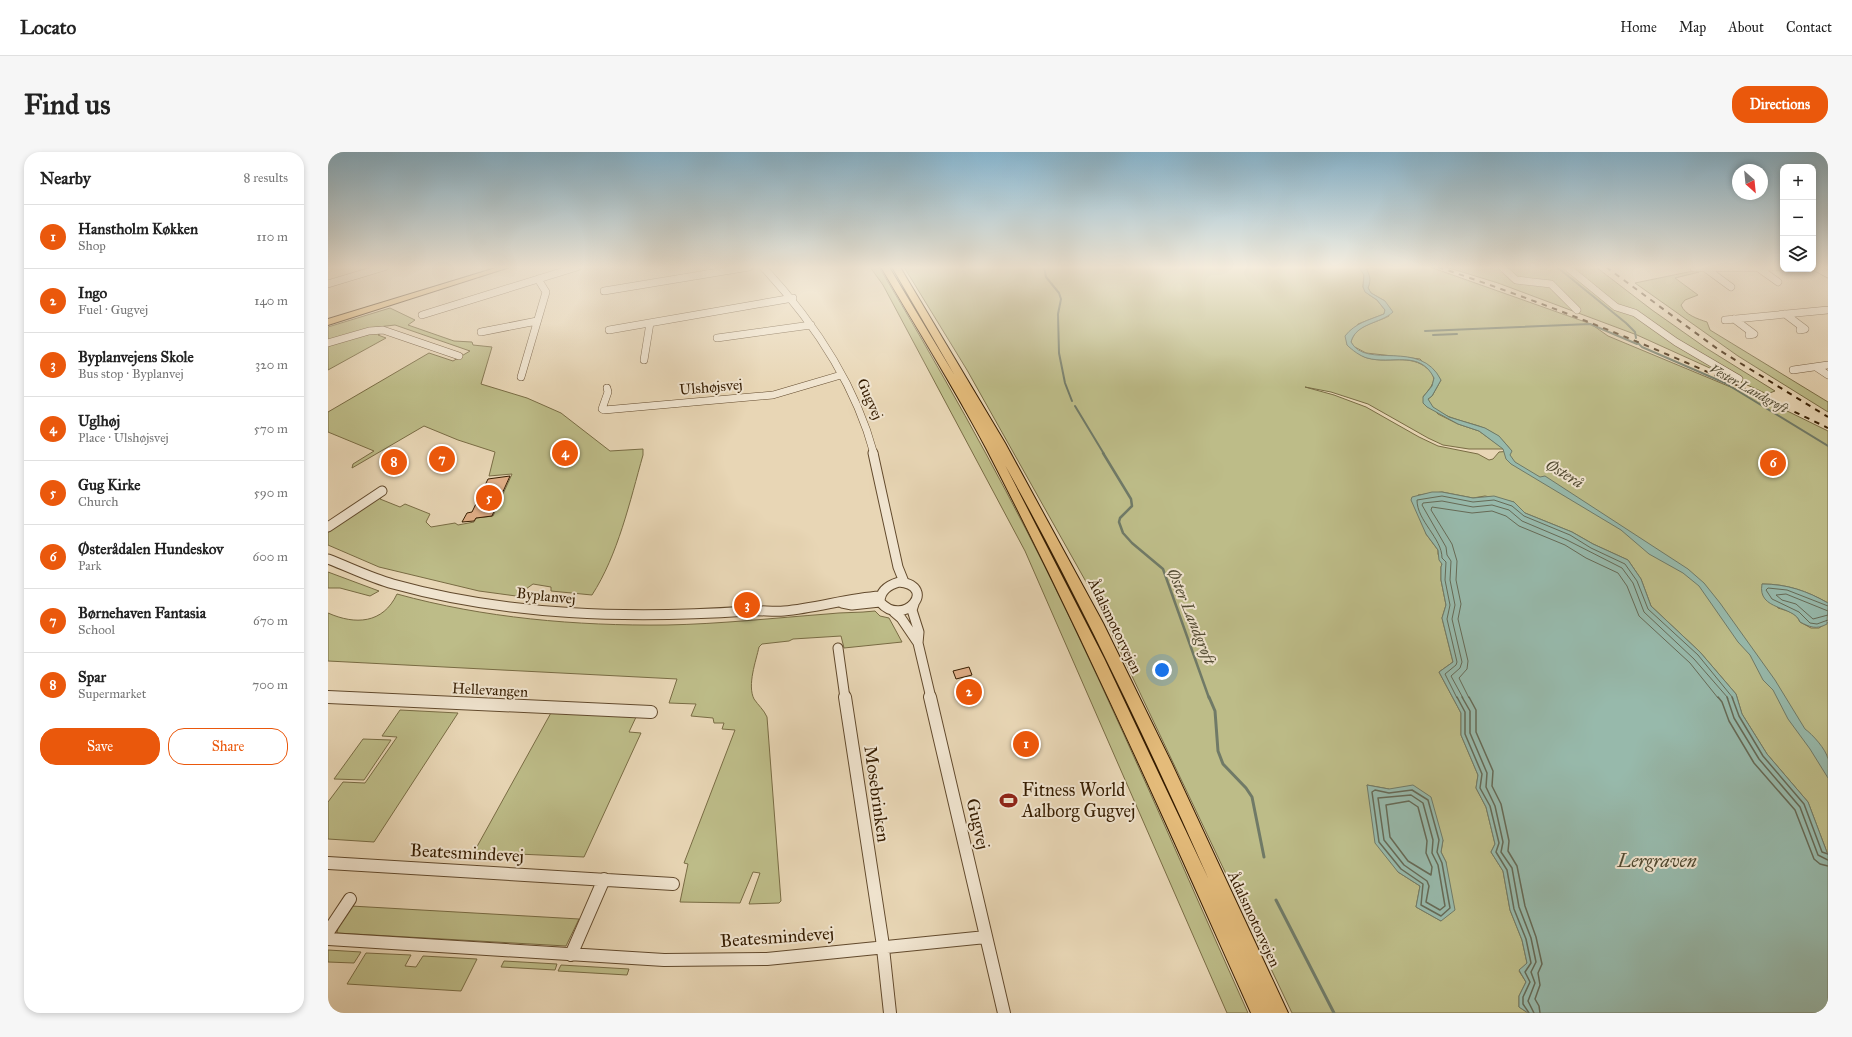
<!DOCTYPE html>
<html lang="en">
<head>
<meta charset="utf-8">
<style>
  body { margin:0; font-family:"IM FELL Great Primer",serif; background:#f6f6f6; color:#222 }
  .controls { position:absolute; right:12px; top:12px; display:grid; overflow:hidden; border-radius:8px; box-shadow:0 2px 6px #0003 }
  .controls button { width:36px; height:36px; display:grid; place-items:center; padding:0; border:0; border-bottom:1px solid #e0e0e0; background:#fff; color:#222; font:20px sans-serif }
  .compass { position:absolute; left:1404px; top:12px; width:36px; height:36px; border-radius:50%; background:#fff; box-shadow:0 2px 6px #0003; rotate:153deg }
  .you { position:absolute; left:834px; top:518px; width:14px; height:14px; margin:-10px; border:3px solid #fff; border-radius:50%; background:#1a73e8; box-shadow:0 0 0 6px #1a73e833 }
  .badge { display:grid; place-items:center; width:26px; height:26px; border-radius:50%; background:#ea580c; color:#fff; font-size:13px; font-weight:700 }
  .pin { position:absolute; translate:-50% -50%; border:2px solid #fff; box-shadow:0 1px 4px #0006 }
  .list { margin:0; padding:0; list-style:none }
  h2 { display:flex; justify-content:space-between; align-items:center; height:52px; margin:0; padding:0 16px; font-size:17px }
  h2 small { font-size:13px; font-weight:400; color:#767676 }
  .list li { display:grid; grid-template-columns:26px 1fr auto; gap:12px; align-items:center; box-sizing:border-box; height:64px; padding:0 16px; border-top:1px solid #e0e0e0 }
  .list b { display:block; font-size:15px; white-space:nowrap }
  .list p { margin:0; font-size:13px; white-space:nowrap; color:#767676 }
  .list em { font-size:13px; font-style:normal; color:#767676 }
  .actions { display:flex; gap:8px; padding:12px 16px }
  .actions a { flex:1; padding:9px 0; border:1px solid #ea580c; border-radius:16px; text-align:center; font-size:14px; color:#ea580c }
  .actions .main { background:#ea580c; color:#fff }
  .icon { flex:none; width:22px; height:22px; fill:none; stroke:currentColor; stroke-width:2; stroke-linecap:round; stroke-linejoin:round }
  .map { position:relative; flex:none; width:1500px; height:861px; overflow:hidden; border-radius:16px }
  header { display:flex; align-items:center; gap:24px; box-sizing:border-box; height:56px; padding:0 20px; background:#fff; border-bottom:1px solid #e0e0e0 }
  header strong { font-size:19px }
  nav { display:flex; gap:22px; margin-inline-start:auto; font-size:14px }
  .intro { display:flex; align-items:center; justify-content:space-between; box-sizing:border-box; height:96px; padding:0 24px }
  h1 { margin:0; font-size:28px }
  .button { padding:10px 18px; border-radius:16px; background:#ea580c; color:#fff; font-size:14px; font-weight:700 }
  main { display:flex; gap:24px; padding:0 24px }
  aside { flex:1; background:#fff; border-radius:16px; box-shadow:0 2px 6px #0003 }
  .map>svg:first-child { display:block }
  .green { fill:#bdbc88; stroke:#796c44; fill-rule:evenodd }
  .water { fill:#97b9ab; stroke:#707a67 }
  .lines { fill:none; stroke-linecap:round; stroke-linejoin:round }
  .shore-far1 { stroke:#666a56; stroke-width:1 }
  .shore { stroke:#666a56; stroke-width:1.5 }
  .stream-far2 { stroke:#707a67; stroke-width:2 }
  .stream-far1 { stroke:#707a67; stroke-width:2.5 }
  .stream { stroke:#707a67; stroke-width:3 }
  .building { fill:#e1af88; stroke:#351c00 }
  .minor-far2-casing { stroke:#624a2d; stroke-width:8 }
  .minor-far1-casing { stroke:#624a2d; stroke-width:11 }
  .minor-casing { stroke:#624a2d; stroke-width:14 }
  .highway-casing { stroke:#351c00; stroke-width:2 }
  .minor-far2 { stroke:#f0e4cf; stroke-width:7 }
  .minor-far1 { stroke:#f0e4cf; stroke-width:9 }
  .minor { stroke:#f0e4cf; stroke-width:12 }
  .highway { fill:#e4bb7a; fill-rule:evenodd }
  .rail { stroke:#351c00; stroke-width:2; stroke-dasharray:5.5 5.5; stroke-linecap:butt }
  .labels { text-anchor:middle; stroke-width:4; stroke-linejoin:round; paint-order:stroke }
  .far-water-label { font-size:13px; font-style:italic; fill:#524b33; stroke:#f0e4cf }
  .street-label { font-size:15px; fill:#351c00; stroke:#f0e4cf }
  .water-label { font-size:16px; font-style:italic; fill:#524b33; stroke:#f0e4cf }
  .near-poi-label { font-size:18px; fill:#351c00; stroke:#f0e4cf; text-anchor:start }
  .near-street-label { font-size:18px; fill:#351c00; stroke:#f0e4cf }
  .near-water-label { font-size:19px; font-style:italic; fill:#524b33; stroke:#f0e4cf }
</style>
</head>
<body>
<header>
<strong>Locato</strong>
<nav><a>Home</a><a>Map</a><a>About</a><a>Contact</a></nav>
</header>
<div class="intro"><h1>Find us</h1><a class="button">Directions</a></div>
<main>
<aside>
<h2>Nearby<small>8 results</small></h2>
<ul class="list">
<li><span class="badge">1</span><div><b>Hanstholm Køkken</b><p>Shop</p></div><em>110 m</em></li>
<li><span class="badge">2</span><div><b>Ingo</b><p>Fuel · Gugvej</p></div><em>140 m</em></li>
<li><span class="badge">3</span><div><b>Byplanvejens Skole</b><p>Bus stop · Byplanvej</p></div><em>320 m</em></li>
<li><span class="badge">4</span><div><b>Uglhøj</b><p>Place · Ulshøjsvej</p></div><em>570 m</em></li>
<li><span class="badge">5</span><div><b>Gug Kirke</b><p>Church</p></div><em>590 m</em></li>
<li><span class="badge">6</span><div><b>Østerådalen Hundeskov</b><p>Park</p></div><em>600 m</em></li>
<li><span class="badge">7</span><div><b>Børnehaven Fantasia</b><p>School</p></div><em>670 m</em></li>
<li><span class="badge">8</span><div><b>Spar</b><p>Supermarket</p></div><em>700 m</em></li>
</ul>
<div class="actions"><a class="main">Save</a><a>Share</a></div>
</aside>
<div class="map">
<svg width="1500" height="861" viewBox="0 0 1500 861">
  <rect width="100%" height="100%" fill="#e8d6b5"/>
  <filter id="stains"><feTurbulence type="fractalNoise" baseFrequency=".005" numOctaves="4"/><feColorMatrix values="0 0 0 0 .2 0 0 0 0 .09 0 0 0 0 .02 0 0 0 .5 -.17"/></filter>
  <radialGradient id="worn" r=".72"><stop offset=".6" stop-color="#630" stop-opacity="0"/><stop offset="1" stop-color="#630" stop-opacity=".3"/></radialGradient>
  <path class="green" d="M542,115H551C610,213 666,313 717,415C789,561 853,712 920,861H899L697,399L555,133Z
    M576,115H1031L1036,123L1035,135L1040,142L1049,148L1057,158L1056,162L1030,172L1019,193C1025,197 1033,205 1040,206C1060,212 1082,201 1100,217C1112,227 1102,236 1095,245L1110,262L1130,272L1151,279L1176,297H1141L1115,293L1100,286L1040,252L1003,240L977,235L1006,243L1038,255L1091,285L1110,294L1150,302L1161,308L1165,307L1171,300L1183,299C1177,289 1168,282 1158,277C1145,270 1102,265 1100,247L1104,244L1113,228L1092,207L1038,201L1025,194L1023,190C1027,173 1048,171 1061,164L1057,149L1043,141L1040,136C1043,127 1040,123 1038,115H1102L1263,172L1280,184L1453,256L1500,279V451C1479,439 1459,432 1434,432L1450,456C1459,459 1468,460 1472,470L1483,476H1491L1500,470V703L1480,650L1439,602L1414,562L1408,542L1372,500L1323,454L1313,427L1300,408L1265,392L1244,380L1197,361L1186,350L1157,344L1145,346L1114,340L1090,343L1098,382L1110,398V402L1114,412L1113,415V428L1118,453L1114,466L1125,510L1111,520L1133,561V583L1150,623L1148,636L1158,655L1167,692L1163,700L1175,719L1182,758L1194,788L1199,811L1191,819L1198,830L1191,844V855L1200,861H964L766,444L639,218ZM1039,633L1061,637L1115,688L1113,700L1118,710L1113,769L1088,755L1092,734L1070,720Z
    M1118,115H1268L1324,158L1378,196L1447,239L1439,242L1309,183L1170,131Z
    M1365,119L1371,120L1347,126L1370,143L1357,148L1353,153C1357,163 1370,167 1379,170L1382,178L1500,250V260L1410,204L1307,131Z
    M62,156L87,168L80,173L126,189L144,190L145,193L164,195L153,232L199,246L233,261L282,299L315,297V303C302,349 290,403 264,443L223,439V435L205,432L188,444L151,439L51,415L0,393V380L55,343L52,347L72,355L77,352L102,362L98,370L103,375L127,371L130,373L146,370L148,366L165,364L184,322L161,324L167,300L130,288L96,274L24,316L25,312L46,299L0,280V260L101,201L125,209L142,199L67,173L50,175L0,188V175Z
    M57,179L50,183L58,186L0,218V191Z
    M0,420L51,439L42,444L12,436H0Z
    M69,442C156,466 248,474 339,473C392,472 446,466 499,462C515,460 531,461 547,459L552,464L561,466L574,490L516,496L513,484L465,487L461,489L434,492L431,495C428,509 419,533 426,547C430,553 436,558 439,565L453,749L451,751L421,752L432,721L425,720L412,751L352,750L360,712L356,711L407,578L394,577L396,571H386L385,566L363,564L368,552L341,551L349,527L0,509V461C27,473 55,472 69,442Z
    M72,558L130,561L46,690L0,687V650L15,630L37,631L69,585L54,584Z
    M224,559L309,563L301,580L313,581L256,705L146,700Z
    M35,587L63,588L36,628L6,627Z
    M23,754L251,767L238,794L9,781L10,775Z
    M0,798L33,800L26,811L0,810Z
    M38,801L83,803L77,814L88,815L95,804L149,807L133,839L19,832Z
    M176,809L229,812L227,818L173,815Z
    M233,813L301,817L299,823L230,819Z"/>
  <path class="water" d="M1031,115H1038C1041,124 1044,126 1040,136L1043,141L1057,149L1065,160C1052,172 1028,171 1023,190C1038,218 1092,186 1113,228L1104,244L1100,247L1105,255L1121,265L1157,276L1171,284L1184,299L1182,303L1187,310L1212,325L1217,324L1360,417L1376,431L1392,451L1447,528L1477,577C1484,582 1498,597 1500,607C1500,613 1500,620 1500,626L1482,597L1460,567L1445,538L1435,528L1422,503L1410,490L1371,434L1355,421L1321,402L1293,378L1183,312L1178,307L1175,297L1151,279L1130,272L1099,255L1095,251V245L1104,234L1106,226C1092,197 1063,213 1039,206C1032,204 1024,198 1019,193L1017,184C1027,171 1041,168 1056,162L1057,158L1049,148L1037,140L1035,135L1036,123Z
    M1104,340H1114L1145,346L1166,344L1186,350L1197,361L1244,380L1265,392L1300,408L1313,427L1323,454L1372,500L1408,542L1414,562L1439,602L1480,650L1500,703V861H1200L1191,855V844L1198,830L1191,818L1199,811L1194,788L1182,758L1175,719L1163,700L1167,692L1158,655L1148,636L1150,623L1133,583V561L1111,520L1125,510L1114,466L1118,453L1113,428V415L1114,412L1111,408L1110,398L1098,382L1083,348L1084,345Z
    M1434,432C1459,432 1479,439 1500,451L1499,472C1488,478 1482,475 1472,470C1466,453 1429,459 1434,432Z
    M1039,633L1061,637L1085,633L1103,645L1115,688L1113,700L1118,710L1127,758L1113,769L1088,755L1092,734L1070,720L1047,691Z"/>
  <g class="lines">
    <path class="shore-far1" d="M1500,454L1459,438L1440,436L1438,438L1444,447L1471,460L1482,471L1489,472L1500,468
      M1500,459L1458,442L1448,443L1454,448L1468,452L1485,467L1500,463
      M1129,546L1117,522L1128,513L1129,510L1119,467L1122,453L1117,428L1118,410L1114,406C1114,386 1089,369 1089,348L1114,344L1145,350L1166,348L1184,354L1196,364L1242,383L1263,396L1297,412L1309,429L1320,457L1370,503L1405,546
      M1135,546L1123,524L1132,516L1134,510L1124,467L1127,453L1122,428L1123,409L1119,403L1118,395L1094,353L1095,351L1114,349L1145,355L1164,353L1181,358L1194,369L1239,388L1294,416L1305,431L1316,460L1366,507L1400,546
      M1141,546L1131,526L1139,517L1140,509L1130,467L1133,452L1128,428L1129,409L1124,392L1103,358L1104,355L1144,361L1164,359L1178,364L1191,374L1237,393L1258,406L1290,421L1299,434L1311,464L1362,511L1390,546"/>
    <path class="shore" d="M1129,545L1137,560V582L1154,622L1152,636L1162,654L1171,691L1168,700L1179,718L1186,757L1198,787L1203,811L1197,820L1202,830L1195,845V852L1201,861
      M1134,545L1142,559V581L1159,621L1158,635L1167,654L1175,690L1173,700L1184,716L1191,755L1203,786L1208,810L1203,820L1207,831L1200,849L1206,861
      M1141,545L1148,558V580L1165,619L1164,634L1173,652L1181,689L1180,699L1189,714L1197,754L1208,785L1214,812L1210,821L1212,833L1207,847L1211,854L1212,861
      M1390,545L1394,550L1401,569L1426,611L1467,658L1486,707L1492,712L1500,714
      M1399,545L1406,566L1431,607L1472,655L1490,703L1500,708
      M1404,545L1411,564L1435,604L1476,652L1494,700L1500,702
      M1047,638L1061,641L1084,638L1100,648L1111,688L1109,700L1114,711L1122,756L1113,764L1093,753L1095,732L1073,717L1051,690L1044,640Z
      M1083,643L1095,651L1105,688L1104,701L1110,713L1117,754L1112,758L1098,750L1101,734L1099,729L1076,713L1056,688L1050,646Z
      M1081,649L1090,655L1099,689L1098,701L1104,715L1103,723L1080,709L1062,685L1058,653Z"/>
    <path class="stream-far2" d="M716,115L718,125L731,141L733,147L730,162L731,201L737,231L744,249
      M1229,115L1298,171L1307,180L1308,186
      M1097,179L1262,172L1309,192
      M1105,183L1129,182
      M1308,189L1314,195L1397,231L1500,294
      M747,254L776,302"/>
    <path class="stream-far1" d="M775,301L803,347L804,354L792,366L791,370L795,381L804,391L835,417L881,546"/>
    <path class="stream" d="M881,545L887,559L890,599L895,612L918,636L924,645L936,705
      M948,748L1006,861"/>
  </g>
  <path class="building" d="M182,324L164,364L148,366L146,369L134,370L139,361L144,360L160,327Z
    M641,515L644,523L628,527L625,519Z"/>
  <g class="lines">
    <defs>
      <path id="minor-far2" d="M435,115C485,169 527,231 546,302
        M1174,115L1188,128L1223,132L1249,158
        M1239,115L1288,155L1307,161L1348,190L1411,227
        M1429,115L1450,130
        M1487,115L1500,122
        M1366,116L1455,115
        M1377,116L1403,135
        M0,132L56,115
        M276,139L421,115
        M1457,162L1477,177L1472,178
        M94,163L249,115
        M1406,167L1426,182L1421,183
        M1397,168L1500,158
        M281,178L465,146
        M153,180L209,169
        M389,186L483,173
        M0,191L41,179L55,178L131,204
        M316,208L322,171
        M1488,215L1500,223
        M1465,218L1500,213
        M193,225L218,140L210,127
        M279,236L280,240L274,257L276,258L445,243L513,223"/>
      <path id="minor-far1" d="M545,301L570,415L576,430
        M0,375L54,339
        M0,407C21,415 43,426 65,432C180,464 302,467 420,459C432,458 445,460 456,459C489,456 520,446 552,444
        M571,430C611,434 576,477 552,450C552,438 561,433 571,430Z
        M514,451L524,453L552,450
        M586,452L584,458L591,480L590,491L603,546
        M566,460L573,466L590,491
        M510,496L517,546
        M0,545L12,546"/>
      <path id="minor" d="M0,545L323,560
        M517,545L554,787L562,861
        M602,545L676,861
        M0,711L345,732
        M0,780L22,747
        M0,787L336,808L439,807L658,785
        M243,803L276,727"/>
      <path id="highway" d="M171,115H182L0,173V167Z
        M553,115H561L627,224L564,115H572L677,291L775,471L844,612L960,861H923C838,671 754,481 658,296C625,234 588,175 553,115ZM677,313C752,448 818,587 881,728L776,506Z"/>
    </defs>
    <use href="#minor-far2" class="minor-far2-casing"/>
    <use href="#minor-far1" class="minor-far1-casing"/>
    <use href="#minor" class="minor-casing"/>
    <use href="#highway" class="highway-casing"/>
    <use href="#minor-far2" class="minor-far2"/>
    <use href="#minor-far1" class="minor-far1"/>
    <use href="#minor" class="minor"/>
    <use href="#highway" class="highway"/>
    <path class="rail" d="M1110,115C1244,160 1373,214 1500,276
      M1278,115L1391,198L1500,265"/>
  </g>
  <linearGradient id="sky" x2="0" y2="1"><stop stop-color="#87b6d0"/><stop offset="0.49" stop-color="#f5edde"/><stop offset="1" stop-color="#f5edde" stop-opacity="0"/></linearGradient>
  <rect width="1500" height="235" fill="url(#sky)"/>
  <defs>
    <symbol id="stadium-bare" viewBox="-9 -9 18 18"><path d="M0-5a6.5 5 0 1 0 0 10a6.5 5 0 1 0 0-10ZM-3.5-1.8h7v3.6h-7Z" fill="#8f2418" stroke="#f0e4cf" stroke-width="2.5" paint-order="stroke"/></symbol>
  </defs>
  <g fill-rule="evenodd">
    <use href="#stadium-bare" x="668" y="636" width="25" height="25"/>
  </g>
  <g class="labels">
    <g class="far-water-label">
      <text transform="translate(1421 236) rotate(29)" y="5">Vester Landgrøft</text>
    </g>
    <g class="street-label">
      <text transform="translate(383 235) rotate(-5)" y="5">Ulshøjsvej</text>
      <text transform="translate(542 247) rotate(66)" y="5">Gugvej</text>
      <text transform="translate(218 444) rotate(6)" y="5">Byplanvej</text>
      <text transform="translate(787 474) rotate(64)" y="5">Ådalsmotorvejen</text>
      <text transform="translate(162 538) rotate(3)" y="5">Hellevangen</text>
      <text transform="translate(926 767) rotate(65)" y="5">Ådalsmotorvejen</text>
    </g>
    <g class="water-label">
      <text transform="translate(1237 321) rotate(31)" y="6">Østerå</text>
      <text transform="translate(864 464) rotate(68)" y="6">Øster Landgrøft</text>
    </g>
    <g class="near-poi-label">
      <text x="694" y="644">Fitness World<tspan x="694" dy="21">Aalborg Gugvej</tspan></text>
    </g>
    <g class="near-street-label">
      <text transform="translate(549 642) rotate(82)" y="6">Mosebrinken</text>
      <text transform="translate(650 672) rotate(77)" y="6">Gugvej</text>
      <text transform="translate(139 701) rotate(3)" y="6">Beatesmindevej</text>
      <text transform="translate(449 785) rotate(-4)" y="6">Beatesmindevej</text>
    </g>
    <g class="near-water-label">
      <text x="1329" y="715">Lergraven</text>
    </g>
  </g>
  <rect width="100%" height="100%" filter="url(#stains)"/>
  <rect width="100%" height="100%" fill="url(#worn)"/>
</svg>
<div class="controls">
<button>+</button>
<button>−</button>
<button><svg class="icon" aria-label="layers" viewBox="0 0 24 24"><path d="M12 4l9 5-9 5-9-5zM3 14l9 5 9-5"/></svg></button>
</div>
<svg class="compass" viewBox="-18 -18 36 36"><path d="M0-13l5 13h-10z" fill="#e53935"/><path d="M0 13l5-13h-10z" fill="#767676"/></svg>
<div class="you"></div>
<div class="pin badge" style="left:698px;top:592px">1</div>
<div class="pin badge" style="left:641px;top:540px">2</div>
<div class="pin badge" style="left:419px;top:453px">3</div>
<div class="pin badge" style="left:237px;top:301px">4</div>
<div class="pin badge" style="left:161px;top:346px">5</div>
<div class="pin badge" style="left:1445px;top:311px">6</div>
<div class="pin badge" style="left:114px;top:307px">7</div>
<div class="pin badge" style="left:66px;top:310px">8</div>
</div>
</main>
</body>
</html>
